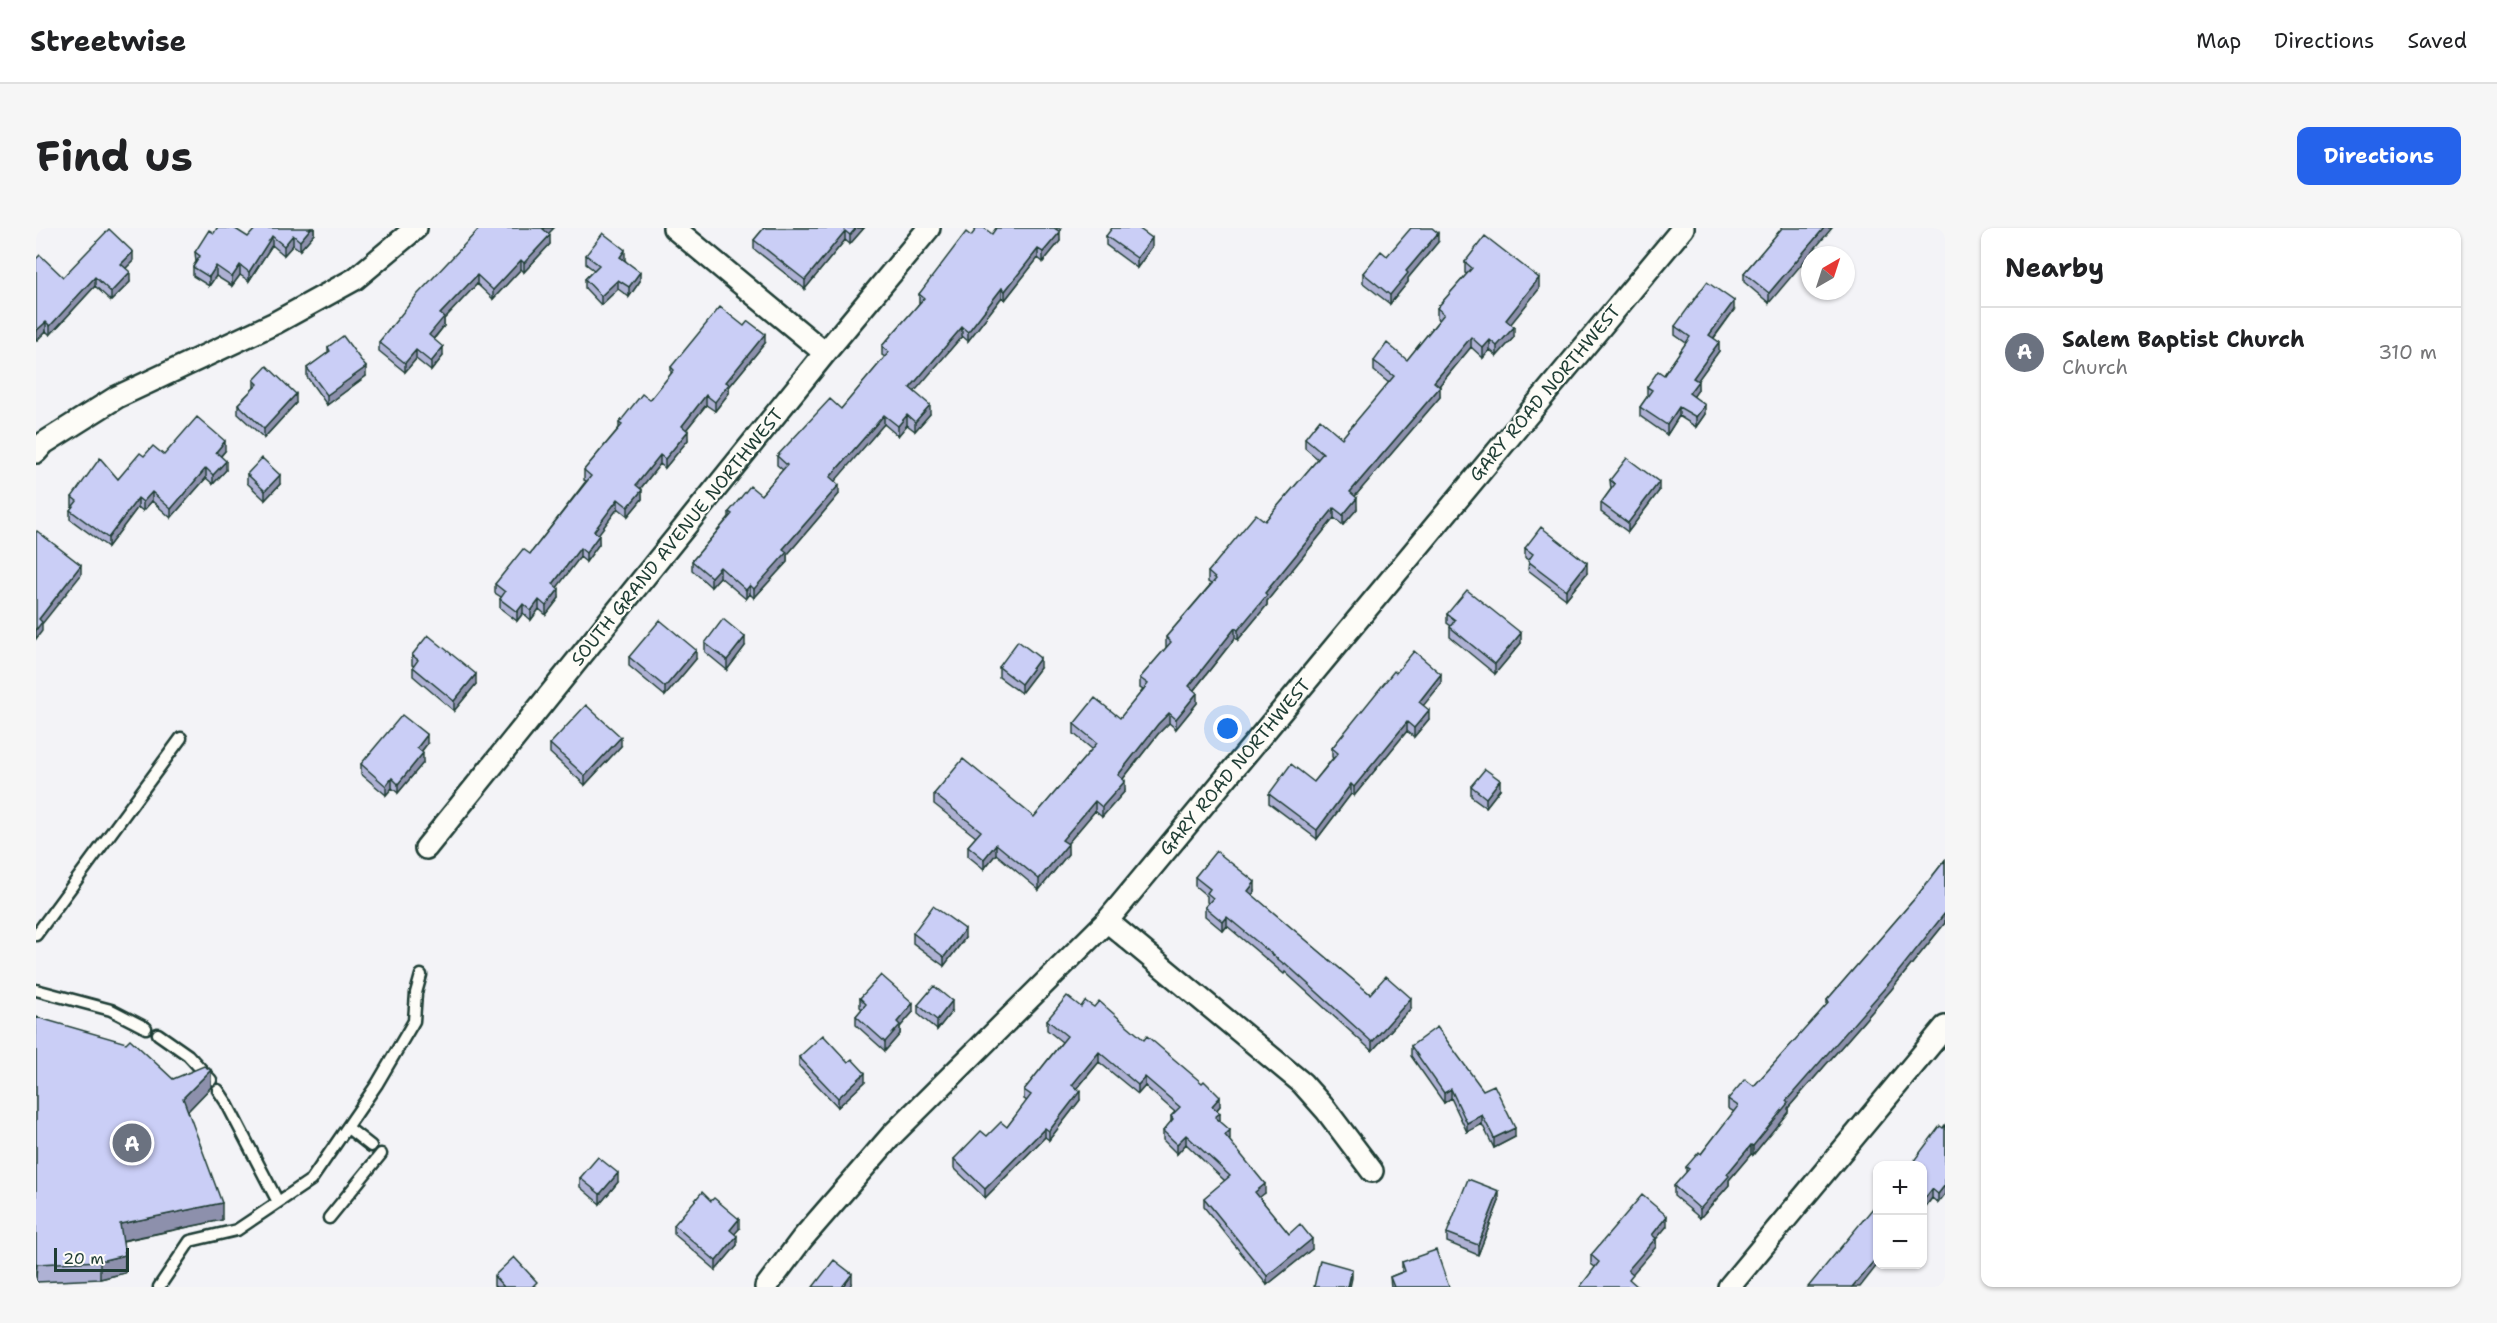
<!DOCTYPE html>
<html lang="en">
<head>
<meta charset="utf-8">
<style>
  body { margin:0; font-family:"Shantell Sans",sans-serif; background:#f6f6f6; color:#202124 }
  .controls { position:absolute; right:18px; bottom:18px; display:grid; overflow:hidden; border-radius:12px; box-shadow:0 2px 4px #0004 }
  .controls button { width:54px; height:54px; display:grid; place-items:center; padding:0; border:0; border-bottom:2px solid #e0e0e0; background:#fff; color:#202124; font:30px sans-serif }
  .compass { position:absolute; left:1765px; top:18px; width:54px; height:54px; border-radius:50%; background:#fff; box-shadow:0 2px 4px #0004; rotate:39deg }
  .scale { position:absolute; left:18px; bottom:15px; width:75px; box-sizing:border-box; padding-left:6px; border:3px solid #1f3d34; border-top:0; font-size:16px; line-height:21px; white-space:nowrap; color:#1f3d34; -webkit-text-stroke:4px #fdfcf7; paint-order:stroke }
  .you { position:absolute; left:1192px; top:501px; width:21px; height:21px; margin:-15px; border:4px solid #fff; border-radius:50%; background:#1a73e8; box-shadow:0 0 0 9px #1a73e833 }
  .badge { display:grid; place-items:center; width:39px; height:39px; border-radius:50%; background:#2563eb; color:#fff; font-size:20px; font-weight:700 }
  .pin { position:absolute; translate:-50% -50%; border:3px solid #fff; box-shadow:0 2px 6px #0006 }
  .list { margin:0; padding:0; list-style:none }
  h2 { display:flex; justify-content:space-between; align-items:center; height:78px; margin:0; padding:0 24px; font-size:26px }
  h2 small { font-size:20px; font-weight:400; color:#757577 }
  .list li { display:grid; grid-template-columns:39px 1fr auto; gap:18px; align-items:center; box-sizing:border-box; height:90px; padding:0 24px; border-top:2px solid #e0e0e0 }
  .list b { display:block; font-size:22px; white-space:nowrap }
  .list p { margin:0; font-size:20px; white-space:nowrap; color:#757577 }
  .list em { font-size:20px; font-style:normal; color:#757577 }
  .map { position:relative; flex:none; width:1909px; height:1059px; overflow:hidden; border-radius:12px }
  header { display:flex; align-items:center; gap:36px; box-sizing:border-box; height:84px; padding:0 30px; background:#fff; border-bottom:2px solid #e0e0e0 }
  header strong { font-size:28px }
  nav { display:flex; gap:33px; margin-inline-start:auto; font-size:21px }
  .intro { display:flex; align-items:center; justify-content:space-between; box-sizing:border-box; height:144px; padding:0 36px }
  h1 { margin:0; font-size:42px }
  .button { padding:15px 27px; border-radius:12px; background:#2563eb; color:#fff; font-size:21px; font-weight:700 }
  main { display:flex; gap:36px; padding:0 36px }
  aside { flex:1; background:#fff; border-radius:12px; box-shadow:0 2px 4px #0004 }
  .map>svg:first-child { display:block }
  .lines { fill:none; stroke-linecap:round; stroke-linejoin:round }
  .service-casing { stroke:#1f3d34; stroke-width:15 }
  .minor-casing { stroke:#1f3d34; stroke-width:26 }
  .service { stroke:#fdfcf7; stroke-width:10 }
  .minor { stroke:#fdfcf7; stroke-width:21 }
  .wall { fill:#aeb1d4; stroke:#1f3d34; stroke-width:1.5 }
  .shaded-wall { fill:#8d90ac; stroke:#1f3d34; stroke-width:1.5 }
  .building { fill:#cacef6; stroke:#1f3d34; stroke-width:1.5 }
  .labels { text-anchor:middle; stroke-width:4.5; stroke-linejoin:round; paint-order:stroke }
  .street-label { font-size:18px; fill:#1f3d34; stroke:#fdfcf7 }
</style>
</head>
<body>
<header>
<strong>Streetwise</strong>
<nav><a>Map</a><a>Directions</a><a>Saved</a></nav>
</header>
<div class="intro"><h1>Find us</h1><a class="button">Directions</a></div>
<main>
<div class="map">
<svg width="1909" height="1059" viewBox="0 0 1909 1059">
  <rect width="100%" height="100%" fill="#f3f3f7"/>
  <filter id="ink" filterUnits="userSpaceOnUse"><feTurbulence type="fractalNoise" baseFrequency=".0167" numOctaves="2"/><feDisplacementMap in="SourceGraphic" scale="12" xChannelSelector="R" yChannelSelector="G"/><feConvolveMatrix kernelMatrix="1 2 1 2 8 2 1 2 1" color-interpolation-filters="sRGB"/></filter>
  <g filter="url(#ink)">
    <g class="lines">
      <defs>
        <path id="service" d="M0,707L145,510
          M0,762L75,782L110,800
          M122,806L152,827L175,852
          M182,862L190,874L242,974
          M312,900L335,918
          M293,990L345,926
          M123,1059L154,1013L201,1002L275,952L341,856L378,793L380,765L385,747"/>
        <path id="minor" d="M638,0L789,125
          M0,224L8,215L81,169L239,95L319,51L380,0
          M390,620L789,125L893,0
          M1071,693L1266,855L1290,882L1336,943
          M730,1059L766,1011L856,907L1071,693L1647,0
          M1693,1059L1909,799"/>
      </defs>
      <use href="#service" class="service-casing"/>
      <use href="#minor" class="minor-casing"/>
      <use href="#service" class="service"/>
      <use href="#minor" class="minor"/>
    </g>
    <path class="wall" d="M278,0V6L264,22L257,17L248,27L236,17L213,53L204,47L196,58L180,48L173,58L157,48V39L160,34L159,24L178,5L212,9Z
      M444,0L512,6L514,16L488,44L485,41L457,71L441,56L408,91V98L398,111L407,128L395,143L380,131L369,144L343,123V114Z
      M728,0H828L814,16L809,12L769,61L718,21V12Z
      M1025,0L1023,4L1024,13L1007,34L1002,30L969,72L966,69L932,113L926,108L878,163L894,186L879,203L871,197L862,208L848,196L798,253L803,266L751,327V334L718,370L714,366L710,371L684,349L675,359L656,342V333L693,289V284L725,267L747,242L741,237V228L805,181L849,129L846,127V118L883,76V66L935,8Z
      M1746,0L1733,75L1708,54V45Z
      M1070,8L1116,19L1101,40L1070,17Z
      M1402,14L1372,50V54L1354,76L1327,55V45L1351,28Z
      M550,27L589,32L604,53L593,69L582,61L565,77L549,60V51L558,42L550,36Z
      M97,33L90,40L94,54L75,73L59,58L14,107L10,103L0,113L27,49Z
      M1429,34L1503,61L1474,96L1478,109L1461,128L1454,122L1447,130L1435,119L1403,158L1404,169L1319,268L1321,281L1307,297L1298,290L1231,373V377L1202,412L1199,410L1158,462L1161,475L1140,501L1133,495L1122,506L1087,551L1089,563L1066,589L1059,583L1031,616L1032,626L1003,662L960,626L948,641L932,628V618L940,609L898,576V566L998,589L1056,521L1038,506V496L1084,490L1107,462L1104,460V450L1130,420V409L1175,356L1172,354V344L1229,293L1282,231L1269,220V210H1306L1353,155L1338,143V133L1371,132L1403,92L1401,90V80L1431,46L1429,45Z
      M1698,82L1678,110L1683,123L1661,153L1662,162L1657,168L1669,186L1660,199L1643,188L1631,207L1604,188V179L1611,169V159L1628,147L1650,115L1639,107V98Z
      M729,115L693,159V165L679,183L670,177L650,202L652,212L629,240L624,236L605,260L606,271L592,288L582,280L562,306L563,316L550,334L544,329L521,359L523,370L510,387L503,381L495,392L487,385L481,393L464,380V371L465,369L459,365V356L494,326L550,253L548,252V242L583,200V195L614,172L635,146V139Z
      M292,119L330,148L291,177L271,149V140L292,125Z
      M218,152L260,175L228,210L202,186V176L218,160Z
      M189,223L185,228L190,242L177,256L170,250L135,290L116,273L107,283L102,279L72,319L34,291V282L37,279L36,278V269L82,251L108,228Z
      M211,246L244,256L229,272L211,255Z
      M1574,252L1623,263L1592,304L1565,284V275L1575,261Z
      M1489,320L1551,345L1530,371L1492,342L1493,332L1489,330Z
      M1411,386L1485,415L1459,446L1414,409V399L1415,398L1411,395Z
      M669,415L709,418L691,442L669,424Z
      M376,427L440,456L418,483L377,448V439L378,438L376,437Z
      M593,429L660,431L629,468L593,438Z
      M963,439L1004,440L985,465L963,449Z
      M1360,445L1405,456L1387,477L1393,491L1378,509L1371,503L1318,568L1315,566L1281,611L1233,575V566L1278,554L1297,530L1296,529V520Z
      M391,516L385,524L387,535L362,565L356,560L350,567L325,546V536Z
      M514,516L585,518L549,557L514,525Z
      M1435,558L1464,561L1450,579L1435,568Z
      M1909,632V695L1855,762L1752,880V884L1717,927L1715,926L1693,952V957L1664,990L1638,968V958L1650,945V939L1665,926L1698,884L1692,880V871L1718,858L1791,777V772L1881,668Z
      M1159,649L1219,663L1216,667L1334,766L1375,780L1336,823L1249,744L1248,746L1191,698L1187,703L1169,688V679L1172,675L1171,674V668L1159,658Z
      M877,705L929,710L908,738L877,715Z
      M824,770L877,784L864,799V806L849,823L820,797V788L826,781L824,779Z
      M882,777L916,783L901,802L882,786Z
      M1045,779L1184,878L1181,882L1184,893L1194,911L1193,912L1229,965L1223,969L1253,1006L1276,1021L1231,1057L1168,979V970L1189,953L1150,916L1141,926L1127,912V903L1135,894V888L1139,884L1109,858L1102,866L1063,834L1041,861L1044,872L1013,912L1009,909L949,970L918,940V931L951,908L971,899L991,873L988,871V862L1026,814L1011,802V792Z
      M0,789L137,851L175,859L152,883L186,992L87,1013L89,1045L64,1051L1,1054V1059H0Z
      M1375,818L1479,909L1458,920L1446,896L1431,904L1415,870L1408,875L1375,828Z
      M763,829L829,854L802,879L763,838Z
      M1909,897V966L1902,975L1896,970L1887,982V938Z
      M544,950L582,954L564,976L544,959Z
      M1463,973L1442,1027L1411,1014V1005Z
      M638,997L703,1001L698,1006L701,1017L680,1042L638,1006Z
      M1631,998L1620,1011V1019L1559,1039L1555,1036V1027Z
      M1366,1034L1413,1059H1355L1354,1049L1366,1044Z
      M458,1048L501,1059H460L458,1058Z"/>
    <path class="shaded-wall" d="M275,0H278V6L264,22V13Z
      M509,0H518L507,11V1Z
      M820,0H828L814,16V7Z
      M1788,0H1796L1733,75V65Z
      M809,3V12L769,61V52Z
      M1024,4V13L1007,34V24Z
      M1402,5V14L1372,50V54L1354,76V67L1370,43Z
      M257,7V17L248,27V18Z
      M514,7V16L488,44V35Z
      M236,8V17L213,53V44Z
      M1116,10V19L1101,40V30Z
      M1002,21V30L969,72V63Z
      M589,22V32L584,38V29Z
      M97,24V33L85,45V36Z
      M485,32V41L457,71V62Z
      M204,37V47L196,58V49Z
      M180,38V48L173,58V49Z
      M94,44V54L75,73V64Z
      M604,44V53L593,69V59Z
      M441,47V56L408,91V98L393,116V107L404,86Z
      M59,49V58L14,107V98Z
      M1503,50V61L1470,102V92Z
      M582,52V61L565,77V68Z
      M966,60V69L932,113V104Z
      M1698,73V82L1673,116V107Z
      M10,94V103L0,113V103Z
      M926,99V108L874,169V160Z
      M1478,99V109L1461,128V118Z
      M729,106V115L693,159V165L679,183V174L690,154Z
      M1435,109V119L1398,164V154Z
      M1454,112V122L1447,130V120Z
      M1683,114V123L1657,159V150Z
      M407,119V128L395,143V134Z
      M380,122V131L369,144V135Z
      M330,139V148L291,177V167Z
      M1662,153V162L1653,175V165Z
      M1404,159V169L1314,274V264Z
      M260,166V175L228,210V201Z
      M670,167V177L646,207V198Z
      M894,177V186L879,203V194Z
      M1669,177V186L1660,199V189Z
      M1643,179V188L1631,207V197Z
      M848,187V196L794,259V249Z
      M871,187V197L862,208V198Z
      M652,203V212L629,240V231Z
      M189,213V223L180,233V224Z
      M624,227V236L600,266V257Z
      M190,233V242L177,256V247Z
      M170,240V250L135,290V281Z
      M244,247V256L229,272V263Z
      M1623,254V263L1592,304V295Z
      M803,257V266L751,327V334L718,370V361L747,321Z
      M606,262V271L592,288V279Z
      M116,264V273L107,283V274Z
      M102,270V279L72,319V310Z
      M1321,270V281L1307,297V287Z
      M582,271V280L558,312V303Z
      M1298,280V290L1231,373V377L1202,412V402L1229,365Z
      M563,307V316L550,334V325Z
      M544,320V329L517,365V356Z
      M1551,335V345L1530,371V362Z
      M45,337V347L6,396V403L0,411V402L3,391Z
      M684,339V349L675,359V349Z
      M714,357V366L710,371V362Z
      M523,361V370L510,387V378Z
      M503,372V381L495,392V383Z
      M487,376V385L481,393V384Z
      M1199,400V410L1153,468V458Z
      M1485,405V415L1459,446V436Z
      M709,409V418L691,442V432Z
      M660,422V431L629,468V459Z
      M1004,430V440L985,465V456Z
      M440,446V456L418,483V473Z
      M1405,446V456L1383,483V474Z
      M1161,465V475L1140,501V491Z
      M1393,482V491L1378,509V500Z
      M1133,485V495L1122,506L1082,557V547L1122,496Z
      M1371,494V503L1318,568V559Z
      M391,507V516L381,529V520Z
      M585,509V518L549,557V548Z
      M387,525V535L362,565V556Z
      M356,550V560L350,567V558Z
      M1464,552V561L1450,579V570Z
      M1089,553V563L1066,589V579Z
      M1315,556V566L1281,611V602Z
      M1059,573V583L1026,622V612Z
      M960,616V626L948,641V631Z
      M1032,616V626L1003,662V651Z
      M1219,654V663L1212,673V663Z
      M1909,685V695L1855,762L1752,880V884L1717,927V918L1750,873Z
      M1191,689V698L1187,703V694Z
      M929,701V710L908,738V729Z
      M1375,770V780L1336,823V814Z
      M916,773V783L901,802V792Z
      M877,775V784L864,799V806L849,823V814L861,794Z
      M1063,824V834L1036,866V857Z
      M175,842V859L147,888V870Z
      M829,845V854L802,879V870Z
      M1109,849V858L1102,866V857Z
      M1415,861V870L1408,875V865Z
      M1044,863V872L1013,912V903Z
      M1184,869V878L1176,887V878Z
      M1184,885V894L1179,889Z
      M1446,887V896L1431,904V895Z
      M1009,900V909L949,970V961Z
      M1479,900V909L1458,920V910Z
      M1194,902V911L1189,916V907Z
      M1150,907V916L1141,926V916Z
      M1715,917V926L1693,952V957L1664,990V981L1691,946Z
      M582,945V954L564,976V966Z
      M1229,956V965L1219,973V964Z
      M1909,957V966L1902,975V966Z
      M1896,961V970L1887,982V973Z
      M1463,963V973L1442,1027V1017Z
      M186,975V992L84,1013V996Z
      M1631,988V998L1620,1011V1019L1592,1051V1042L1616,1007Z
      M703,991V1001L694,1011V1002Z
      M701,1008V1017L680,1042V1033Z
      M1276,1011V1021L1231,1057V1048Z
      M89,1027V1045L64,1051V1033Z
      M1842,1028V1036L1824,1059H1816Z
      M1316,1041V1050L1314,1059H1312Z
      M816,1046V1055L813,1059H806Z"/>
    <path class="building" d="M181,0H198L212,9L220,0H275L264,13L257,7L248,18L236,8L213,44L204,37L196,49L180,38L173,49L157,39L164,28L159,24L173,2L178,5Z
      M444,0H509L507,1L514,7L488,35L485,32L457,62L441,47L404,86L408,89L393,107L407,119L395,134L380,122L369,135L343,114L381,67Z
      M728,0H820L814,7L809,3L769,52L718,12Z
      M941,0H948L956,6L960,0H1018L1024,4L1007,24L1002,21L969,63L966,60L932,104L926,99L874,160L894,177L879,194L871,187L862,198L848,187L794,249L803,257L747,321L751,324L718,361L714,357L710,362L684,339L675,349L656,333L696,286L693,284L714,258L725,267L751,237L741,228L794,171L805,181L853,124L846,118L888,70L883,66L930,4L935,8Z
      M1076,0H1102L1116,10L1101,30L1070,8Z
      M1375,0H1396L1402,5L1370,43L1372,45L1354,67L1327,45L1345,23L1351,28Z
      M1746,0H1788L1733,65L1708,45Z
      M73,1L97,24L85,36L94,44L75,64L59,49L14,98L10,94L0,103V31L4,27L27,49Z
      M567,5L589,22L584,29L604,44L593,59L582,52L565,68L549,51L563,37L550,27Z
      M1449,8L1503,50L1470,92L1478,99L1461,118L1454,112L1447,120L1435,109L1398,154L1404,159L1314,264L1321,270L1307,287L1298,280L1229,365L1231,367L1202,402L1199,400L1153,458L1161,465L1140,491L1133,485L1122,496L1082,547L1089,553L1066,579L1059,573L1026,612L1032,616L1003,651L960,616L948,631L932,618L945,603L898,566L927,531L998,589L1061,515L1038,496L1059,470L1084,490L1112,456L1104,450L1135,414L1130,409L1180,351L1172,344L1220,286L1229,293L1287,225L1269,210L1284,191L1306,210L1358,148L1338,133L1351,115L1371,132L1408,86L1401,80L1436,40L1429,34Z
      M1671,54L1698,73L1673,107L1683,114L1657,150L1662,153L1653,165L1669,177L1660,189L1643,179L1631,197L1604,179L1616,162L1611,159L1622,143L1628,147L1654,109L1639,98Z
      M684,79L708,98L712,93L729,106L690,154L693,156L679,174L670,167L646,198L652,203L629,231L624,227L600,257L606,262L592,279L582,271L558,303L563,307L550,325L544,320L517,356L523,361L510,378L503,372L495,383L487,376L481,384L464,371L469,364L459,356L487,321L494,326L555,248L548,242L586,197L583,195L606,166L614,172L638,142L635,139Z
      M307,108L330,139L291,167L271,140L294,123L292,119Z
      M231,138L260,166L228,201L202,176L222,156L218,152Z
      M161,189L189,213L180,224L190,233L177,247L170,240L135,281L116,264L107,274L102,270L72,310L34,282L41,273L36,269L64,230L82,251L104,225L108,228L117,218L128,227Z
      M226,230L244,247L229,263L211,246Z
      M1591,230L1623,254L1592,295L1565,275L1579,256L1574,252Z
      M1505,299L1551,335L1530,362L1492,333L1497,326L1489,320Z
      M1,303L45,337L3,391L6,394L0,402V305Z
      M1431,362L1485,405L1459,436L1414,399L1419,392L1411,386Z
      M687,391L709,409L691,432L669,415Z
      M624,392L660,422L629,459L593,429Z
      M392,407L440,446L418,473L377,439L382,432L376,427Z
      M982,413L1004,430L985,456L963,439Z
      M1378,423L1405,446L1383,474L1393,482L1378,500L1371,494L1318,559L1315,556L1281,602L1233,566L1255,536L1278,554L1302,525L1296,520L1358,443L1360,445Z
      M550,477L585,509L549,548L514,516Z
      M366,487L391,507L381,520L387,525L362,556L356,550L350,558L325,536Z
      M1449,541L1464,552L1450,570L1435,558Z
      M1180,623L1219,654L1212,663L1334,766L1350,748L1375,770L1336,814L1249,735L1248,736L1191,689L1187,694L1169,679L1177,670L1171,665L1174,661L1159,649Z
      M1909,632V685L1855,753L1750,873L1752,875L1717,918L1715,917L1691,946L1693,948L1664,981L1638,958L1653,941L1650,939L1663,924L1665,926L1702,878L1692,871L1709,851L1718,858L1793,774L1791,772L1881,668Z
      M897,678L929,701L908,729L877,705Z
      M845,747L877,775L861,794L864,797L849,814L820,788L830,776L824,770Z
      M898,758L916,773L901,792L882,777Z
      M1031,768L1045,779L1049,773L1058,779L1063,773L1108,812L1111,808L1166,855L1168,853L1184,869L1176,878L1184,885L1179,889L1194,902L1189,907L1229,956L1219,964L1253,1006L1264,996L1276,1011L1231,1048L1168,970L1194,948L1150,907L1141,916L1127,903L1137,891L1135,888L1144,879L1109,849L1102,857L1063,824L1036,857L1044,863L1013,903L1009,900L949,961L918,931L945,903L951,908L965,894L971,899L995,867L988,862L1031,808L1011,792Z
      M0,789L90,815L94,811L137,851L168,838L175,842L147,870L186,975L84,996L89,1027L64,1033L1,1036L0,1050Z
      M1401,799L1447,862L1458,857L1479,900L1458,910L1446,887L1431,895L1415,861L1408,865L1375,818Z
      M787,807L812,834L816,831L829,845L802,870L763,829Z
      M1909,897V957L1902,966L1896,961L1887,973V938H1874L1904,898L1907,900Z
      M562,929L582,945L564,966L544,950Z
      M1432,951L1463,963L1442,1017L1411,1005Z
      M666,964L675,973L678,970L703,991L694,1002L701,1008L680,1033L638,997Z
      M1606,967L1631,988L1616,1007L1620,1010L1592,1042L1597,1046L1593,1051L1602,1059H1544L1563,1034L1555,1027Z
      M1842,974V1028L1816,1059H1772Z
      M1400,1022L1413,1059H1358L1354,1049L1369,1043L1366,1034Z
      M478,1029L501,1054L496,1059H468L458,1048Z
      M798,1032L816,1046L806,1059H777Z
      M1284,1032L1316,1041L1312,1059H1278Z"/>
  </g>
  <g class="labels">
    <g class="street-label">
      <text transform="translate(1509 165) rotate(-50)" y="6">GARY ROAD NORTHWEST</text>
      <text transform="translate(641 309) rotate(-51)" y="6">SOUTH GRAND AVENUE NORTHWEST</text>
      <text transform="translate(1199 539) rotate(-50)" y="6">GARY ROAD NORTHWEST</text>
    </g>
  </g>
</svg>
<div class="controls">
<button>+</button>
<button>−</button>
</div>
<svg class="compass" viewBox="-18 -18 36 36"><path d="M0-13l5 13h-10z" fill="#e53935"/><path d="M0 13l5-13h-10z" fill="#757577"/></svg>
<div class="scale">20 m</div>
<div class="you"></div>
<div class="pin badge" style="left:96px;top:915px;background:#6b7280">A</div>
</div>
<aside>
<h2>Nearby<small></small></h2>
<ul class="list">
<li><span class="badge" style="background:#6b7280">A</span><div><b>Salem Baptist Church</b><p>Church</p></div><em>310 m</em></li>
</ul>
</aside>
</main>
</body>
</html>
